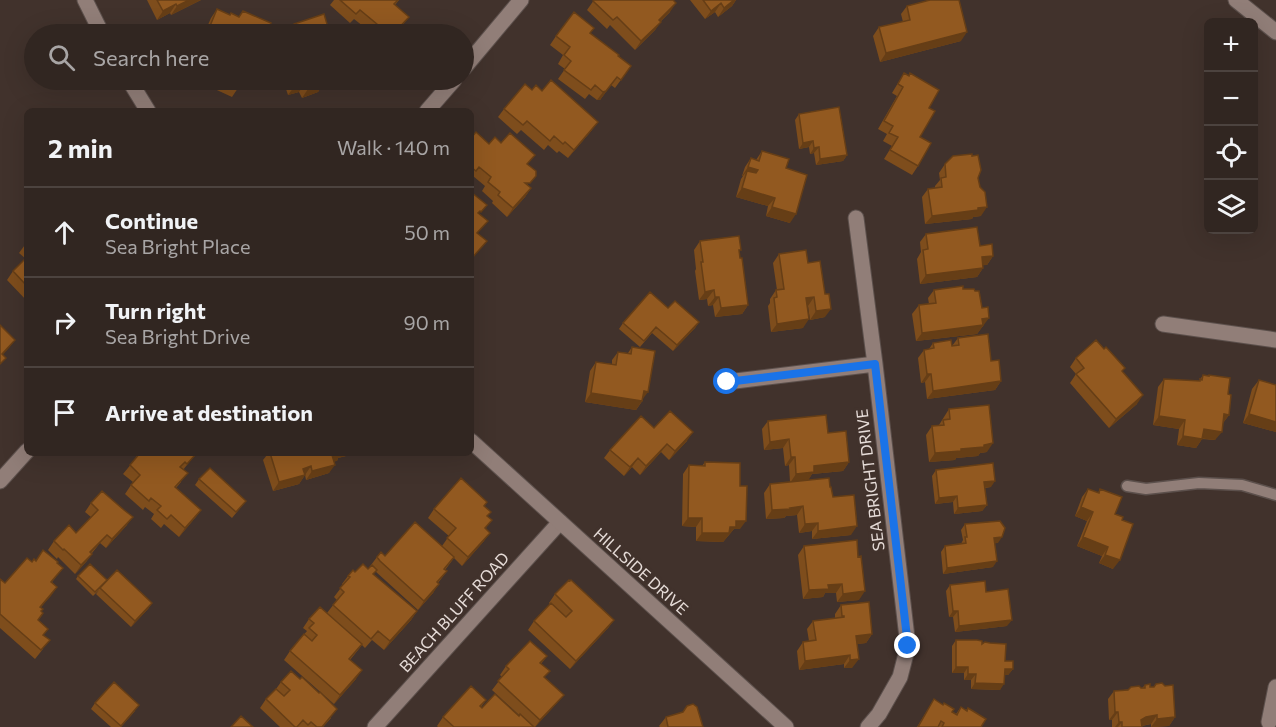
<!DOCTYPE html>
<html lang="en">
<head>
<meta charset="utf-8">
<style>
  body { margin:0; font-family:Commissioner,sans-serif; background:#392e2a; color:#f1f3f6 }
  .controls { position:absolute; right:18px; top:18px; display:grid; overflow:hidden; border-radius:9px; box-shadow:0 6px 24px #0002 }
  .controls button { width:54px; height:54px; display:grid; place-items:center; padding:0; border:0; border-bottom:2px solid #4c433f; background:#312621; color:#f1f3f6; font:30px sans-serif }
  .stop { position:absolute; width:18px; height:18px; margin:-14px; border:4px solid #1a73e8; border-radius:50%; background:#fff }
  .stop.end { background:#1a73e8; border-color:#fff; box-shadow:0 2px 6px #0008 }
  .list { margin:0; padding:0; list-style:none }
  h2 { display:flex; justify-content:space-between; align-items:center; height:78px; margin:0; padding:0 24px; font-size:26px }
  h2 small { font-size:20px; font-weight:400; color:#a8a5a5 }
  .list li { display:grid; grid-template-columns:39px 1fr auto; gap:18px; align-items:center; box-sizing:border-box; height:90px; padding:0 24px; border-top:2px solid #4c433f }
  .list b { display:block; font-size:22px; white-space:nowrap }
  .list p { margin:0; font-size:20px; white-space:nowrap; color:#a8a5a5 }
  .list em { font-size:20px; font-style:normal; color:#a8a5a5 }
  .icon { flex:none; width:33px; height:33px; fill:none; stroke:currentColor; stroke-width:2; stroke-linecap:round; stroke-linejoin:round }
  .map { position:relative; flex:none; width:1276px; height:727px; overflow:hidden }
  .search { position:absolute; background:#312621; box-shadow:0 6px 24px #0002; left:24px; top:24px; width:450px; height:66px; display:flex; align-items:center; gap:15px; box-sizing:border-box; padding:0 21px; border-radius:33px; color:#a8a5a5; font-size:22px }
  .panel { position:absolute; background:#312621; box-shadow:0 6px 24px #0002; left:24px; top:108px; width:450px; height:348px; border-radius:9px }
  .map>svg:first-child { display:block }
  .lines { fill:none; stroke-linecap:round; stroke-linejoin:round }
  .service-casing { stroke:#5c504c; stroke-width:13 }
  .minor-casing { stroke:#5c504c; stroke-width:17 }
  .tertiary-casing { stroke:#5c504c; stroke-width:17 }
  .service { stroke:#917e78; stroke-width:10 }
  .minor { stroke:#917e78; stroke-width:15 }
  .tertiary { stroke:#917e78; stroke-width:15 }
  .wall { fill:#7e4d1c }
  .shaded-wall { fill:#663e16 }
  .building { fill:#925920; stroke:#663e16; stroke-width:1.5 }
  .route { stroke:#1a73e8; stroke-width:8 }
  .labels { text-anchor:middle; stroke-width:6; stroke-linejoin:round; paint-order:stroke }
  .street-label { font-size:16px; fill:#e6dcd8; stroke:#41322c }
</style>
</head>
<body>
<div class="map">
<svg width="1276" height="727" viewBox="0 0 1276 727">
  <rect width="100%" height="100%" fill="#41322c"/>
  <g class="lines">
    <defs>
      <path id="service" d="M1127,486L1146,489L1199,483L1242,485L1276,495"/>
      <path id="minor" d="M1236,0L1276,32
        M464,68L521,0
        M427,111L454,80
        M856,218L875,364L908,646L900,677L879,714L868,727
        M1163,324L1276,340
        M727,382L875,364
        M0,481L27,451
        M1269,722L1276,687
        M375,727L560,522"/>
      <path id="tertiary" d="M85,0L102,34
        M129,80L148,111
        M471,441L786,727"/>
    </defs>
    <use href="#service" class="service-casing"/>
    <use href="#minor" class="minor-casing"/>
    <use href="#tertiary" class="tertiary-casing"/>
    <use href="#service" class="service"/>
    <use href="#minor" class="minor"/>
    <use href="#tertiary" class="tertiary"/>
  </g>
  <path class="wall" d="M147,0H201L171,15L170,13L157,20Z
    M334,0H399L395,5L409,17L395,34H373L354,19L350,23L330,5Z
    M594,0L670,12L661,21L655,30L635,50L610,25L607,29L587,10Z
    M690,0H736L732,6L718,17L715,12L705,19Z
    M907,6L961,41L880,62L873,36L879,27L903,22L901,14Z
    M217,9L230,15L239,17L243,11L269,28L268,34H204L211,18Z
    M294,24L330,34H288V33Z
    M590,33L631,66L615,88L611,85L600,100H597L589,94L585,99L558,79L565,69L558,64L563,55L550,45L556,36Z
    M904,73L908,76L910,73L929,108L920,137L918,166L912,175L884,159L892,146L883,141L887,134L878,129L897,96L892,93Z
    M209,80H242L238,88L232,97L206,85Z
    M283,80H334L331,83L322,86L318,92L302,98L299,92L288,95Z
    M532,90L592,130L568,158L559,151L557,153L548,145L544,150L521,130L517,134L498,117L504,109Z
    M799,114L847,155L843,161L816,165L814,153L810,154L809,147L799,149L795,120Z
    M471,138L489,144L531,188L525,197L507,217L492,203L493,201L482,191L485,186L473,176L471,179Z
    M762,151L786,168L790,223L766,216L768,206L736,197L741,179L743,176H742L745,167L751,158L756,160Z
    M945,164L978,178L981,216L973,217L972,219L925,224L922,197L928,189L935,188V186L940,180L939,173Z
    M926,234L980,246L993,256L987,265H983V268L977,277L920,284L917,259L921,252L920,242Z
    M700,241L739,252L748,305L742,314L715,317L713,305L708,306L707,299L699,300L695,271L696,269L694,250Z
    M27,242V301L7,280L13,271L26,259L19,253Z
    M779,254L808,263L825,317L810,320L808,306H807L803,328L771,332L768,306L770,303V299L776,290H777L773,263Z
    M963,289L983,327H982L977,334L916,341L912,314L919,305L929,304L928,298L934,290Z
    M668,308L699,322L695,328L673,351L652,333L640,347L619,329L623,323Z
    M958,338L991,361L1001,381L995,390L927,399L925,382L921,383L918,358L924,350L929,349L933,343L952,346Z
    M632,347L643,400L636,410L585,402L590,371L596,362L612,364V360L618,352L628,353Z
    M1076,358L1122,372L1137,404L1109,428L1070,383L1076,374L1070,367Z
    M1203,375L1208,376L1209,375L1228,394L1229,415L1223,423L1215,440L1202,439L1196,448L1177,445L1179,429L1153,425L1158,387L1164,379L1199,381Z
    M1259,380L1276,385V432L1243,423L1252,389Z
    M949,409L987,452L980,453L978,456L956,458L955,460L929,462L926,435L932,426L939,425Z
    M768,421L828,433L849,462L843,471L812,474L808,480L830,487L833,497L851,535L812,539V531L799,533L797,515L786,516L784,518L766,519L764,493L770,484L790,482L789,465L785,466L783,448L764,450L762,429Z
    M654,428L687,441L669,460L661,452L640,475L632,467L624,476L604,458L610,450Z
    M136,453H193L195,455L183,470L181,482L176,488L201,510L195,518L179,537L164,524L161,528L151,519L154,514L145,507L143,510L125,494L133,482L123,474L137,457L135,455Z
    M267,453H348L346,456L338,458L337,461H334L329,473L306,480L305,475L299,484L273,491L263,460L267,455Z
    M705,462L740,529H734L723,542L696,541V527L682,526L683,474L689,465L702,466Z
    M936,470L991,487L985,488L987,505L982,511L954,514L953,502L935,504L932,476Z
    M199,479L246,501L232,518L195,485Z
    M1088,489L1098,493L1100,489L1115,514L1122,520L1113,569L1099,563L1102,556L1077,546L1087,521L1075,516L1082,497Z
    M91,503L127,525L106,548L100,543L92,553V554L86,562L75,574L58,557L57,559L48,550L54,541L76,533L91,517L85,512Z
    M484,506L488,517L484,541L462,566L454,558L445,570L447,571L438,583L433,593L418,610L375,571L373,574L417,611L411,620L384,650L372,640L365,648L362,645L350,660L356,679L334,704L284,660L290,651L307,631L303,628L309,619L327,613L337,600L334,597L343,585L342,584L348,576L355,572L368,569L377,557L442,546L449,536L428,518L434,509Z
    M965,524L998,543H995L993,567L943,574L941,552L945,546L961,544L963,540L961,530Z
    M804,546L859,600L837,602L836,593H825L823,597L803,599L798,555Z
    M35,561L57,563L56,577L52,582L57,587L41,607V611L38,620L44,635L43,649L35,659L0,628V579L5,583L32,562Z
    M78,576L107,580L152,603L148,609L131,627L96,594L99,590L93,596L76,579Z
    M950,585L986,592L1007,626L955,632L953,617H949L946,591Z
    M555,594L614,620L608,628L570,669L528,630L534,621L550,604L549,603Z
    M841,605L872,634L866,643L857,644L852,668H844V664L799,670L797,651L803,642L809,641L807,629L813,621L835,618V614Z
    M956,640L982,644L1005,661L1013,669L1008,675H1005L1000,690L971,689V680H964V673H952V646Z
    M547,656L541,664L545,678L557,703L535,727H438L437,726L443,717L486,700L481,707L482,708L519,716V715L492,690L502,677L500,675L506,666Z
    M281,682L331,718L323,727H280L260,708L266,699L276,689Z
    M1145,685L1150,687L1175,717L1169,726L1151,727V724L1142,726V727H1112V720H1109L1108,699L1114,691L1142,688Z
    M934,699L956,714L961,707L966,710L968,708L981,727H917Z
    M95,703L135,711L121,727H111L91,709Z
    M666,717L703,727H660L659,726Z"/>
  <path class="shaded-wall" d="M189,0H201L171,15L177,6Z
    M734,0H736L732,6L718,17L724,8Z
    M676,3L670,12L653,29L659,20Z
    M721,3L715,12L705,19L711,11Z
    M176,4L170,13L157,20L163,11Z
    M661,22L655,30L635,50L641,41Z
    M967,32L961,41L880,62L886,53Z
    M617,77L600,100H597L603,92Z
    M322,80H334L331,83L322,86L318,92L302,98L308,89Z
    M305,83L299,92L288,95L294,87Z
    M598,122L592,130L568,158L574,150Z
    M813,141L809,147L799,149L803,143Z
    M819,147L814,153L810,154L814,148Z
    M847,155L843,161L816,165L820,159Z
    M748,167L758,170L751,179L747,171L743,176H742Z
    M531,188L525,197L507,217L513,208Z
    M742,188L775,198L768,206L736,197Z
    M772,207L796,214L790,223L766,216Z
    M987,207L981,216L973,217L972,219L925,224L932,216Z
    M993,256L987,265L976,266L982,257Z
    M983,268L977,277L920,284L926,275Z
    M714,290L707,299L699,300L705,292Z
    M715,297H719L713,305L708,306Z
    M814,297L808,306L800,307L806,298Z
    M748,305L742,314L715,317L721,308Z
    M831,309L825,317L810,320L816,311Z
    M989,318L977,334L916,341L922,333L982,319Z
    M809,319L803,328L771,332L777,324Z
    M699,322L695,328L673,351L677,345Z
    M15,340L9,348L0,358V357Z
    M927,374H931L925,382L921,383Z
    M1001,381L995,390L927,399L933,391Z
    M644,391L648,392L642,400Z
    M591,393L642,401L636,410L585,402Z
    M1143,395L1137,404L1109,428L1116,419Z
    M1224,414L1229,415L1223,423Z
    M1249,414L1276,422V432L1243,423Z
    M1159,416L1185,420L1179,429L1153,425Z
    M1204,429L1222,432L1215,440L1198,438Z
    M693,432L687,441L669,460L675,451Z
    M1183,436L1202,439L1196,448L1177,445Z
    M789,439L783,448L764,450L770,442Z
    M993,443L987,452L980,453L978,456L956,458L955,460L929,462L935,453Z
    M667,444L661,452L640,475L646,466Z
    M339,453H348L346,456L338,458L337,461L326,464L332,455Z
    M791,457H795L789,465L785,466Z
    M638,458L632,467L624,476L630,467Z
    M849,462L843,471L812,474L808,481L790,483L796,474L814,466Z
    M335,465L329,473L306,480L312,471Z
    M311,466L299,484L273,491L279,482L303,469Z
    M995,481L991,487L980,488L984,482Z
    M957,496L953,502L935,504L939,498Z
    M987,505L982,511L954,514L958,508Z
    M803,506L797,515L786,516L784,518L766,519L772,510Z
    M1081,507L1093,512L1087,521L1075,516Z
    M201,510L195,518L179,537L185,528Z
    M133,517L127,525L106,548L112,539Z
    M688,518H702L696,527L682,526Z
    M736,521H746L740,529H734L723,542L696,541L702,533L730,527Z
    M818,523L812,531L799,533L805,524Z
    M857,526L851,535L812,539L818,531Z
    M490,533L484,541L462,566L468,557Z
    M107,535L100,543L84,560L90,552Z
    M1002,537L998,543L990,544L994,538Z
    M1083,537L1108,547L1102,556L1077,546Z
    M92,554L86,562L75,574L81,565Z
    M1105,555L1120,560L1113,569L1099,563Z
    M997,561L993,567L943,574L947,568Z
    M439,584L433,593L418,610L424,601Z
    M842,584L836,593H825L823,597L803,599L809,590L828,585Z
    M57,587L51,596L34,615L40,607Z
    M865,591L859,600L837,602L843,594Z
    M152,603L148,609L131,627L135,621Z
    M417,611L411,620L384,650L390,641Z
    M953,611H958L953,617H949Z
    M614,620L608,628L570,669L576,661Z
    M1012,620L1007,626L955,632L959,626Z
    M872,634L866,643L850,645L856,636Z
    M850,655L844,664L799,670L805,661Z
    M859,659L852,668H844L850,660Z
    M956,667H968L964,673H952Z
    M1005,669H1013L1008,675H1001Z
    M362,670L356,679L334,704L340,695Z
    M968,674H976L971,680H964Z
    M975,683L1004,684L1000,690L971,689Z
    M564,695L557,703L535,727L540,720Z
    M1115,712H1118L1112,720H1109Z
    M1157,715L1151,724L1140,726L1141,720L1146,717Z
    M1175,717L1169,726L1151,727L1157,719Z
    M1119,722H1122L1118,727H1115Z"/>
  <path class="building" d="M157,0H189L177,6L176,4L163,11Z
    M340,0H398L394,4L409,17L393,34H391L384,28L383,29L360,10L356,14Z
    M594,0H673L676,3L659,20L661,22L641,41L617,17L613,20L593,1Z
    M703,0H734L724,8L721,3L711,11Z
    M930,0H959L967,32L886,53L879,27L910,20L907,6Z
    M217,9L230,15L231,13L239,17L243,11L271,23L269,28L270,29L268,34H209L212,27L210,26Z
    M574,12L594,28L590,33L619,55L618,56L631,66L621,80L617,77L606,91L603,92L595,85L591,90L564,70L571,61L564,55L570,47L556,36Z
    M324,14L330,34H297L294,24Z
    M904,73L909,76L910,73L939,90L929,108L935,111L920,137L931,143L918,166L890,150L898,137L889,133L893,126L884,121L903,87L898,84Z
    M219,80H242L238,88Z
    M292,80H323L324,84L308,89L305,83L294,87Z
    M551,80L598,122L574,150L565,142L563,144L554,136L550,141L527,121L523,125L504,109L525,84L532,90L536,85L542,91Z
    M839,107L847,155L820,159L819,147L814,148L813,141L803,143L799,114Z
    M476,132L489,144L495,137L501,143L510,133L535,155L527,164L536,171V176L530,183H525L531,188L513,208L498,195L500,192L488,182L491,177L479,167L476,171L471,167V138Z
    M762,151L789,159L786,168L807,175L796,214L772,207L775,198L742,188L747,171L756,173L758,170L748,167L751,158L759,161Z
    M972,154V156L978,155L981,170L978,178L980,187L985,192L987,207L978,208V210L932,216L928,189L942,187L941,178L946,177L945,164L953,156Z
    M471,192L487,205L481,212L480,211L478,213L488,221L477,233L487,241L472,258H471Z
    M977,227L980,246L992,244L993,256L982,257L983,268L926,275L923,250L928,249L926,234Z
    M739,236L741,250H739L740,258H742L748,305L721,308L719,297H715L714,290L705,292L701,262H703L700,241Z
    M806,250L808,263L820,261L825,294H829L831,309L816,311L814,297L806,298L809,319L777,324L774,298L777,297L776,290L784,289L779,254Z
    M27,257V286L13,271Z
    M963,286V289H974L975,291H979L982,308L988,307L989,318L982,319L983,325L922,333L919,305L936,303L934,290Z
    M650,292L668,308L675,301L699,322L677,345L656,327L644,341L623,323Z
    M0,325L15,340L2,354L6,358L0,364Z
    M988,334L991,361L999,360L1001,381L933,391L931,374H927L924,350L934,348L933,343L951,340L952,346L959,345L958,338Z
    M1096,340L1104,349L1106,347L1125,368L1122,371L1143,395L1116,419L1076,374L1084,368L1076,358Z
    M632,347L655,351L648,392L644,391L642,401L591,393L596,362L616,365L618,352L631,354Z
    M1203,375L1209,376V375L1230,378L1228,394L1231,395L1229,415L1224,414L1222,432L1204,429L1202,439L1183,436L1185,420L1159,416L1164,379L1200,381V379L1202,380Z
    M1259,380L1276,385V422L1249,414Z
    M989,405L993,443L984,445V447L961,449V451L935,453L932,426L944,425L943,420L950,419L949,409Z
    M670,411L693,432L675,451L667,444L646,466L638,458L630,467L610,450L641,416L654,428Z
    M826,415L828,433L846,431L849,462L814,466V472L796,474L795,457H791L789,439L770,442L768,421Z
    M140,453H193L195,455L187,464L185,462L180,467L188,473L175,487L201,510L185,528L171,515L167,519L157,510L161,506L151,498L149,501L131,485L140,475L130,465Z
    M270,453H339L332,455L335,465L312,471L311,466L303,469L305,475L279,482Z
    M705,462L740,463V486H747L746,521H736V527H730L729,533H702V518H688L689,465L705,466Z
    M993,463L995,481L984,482L987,505L958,508L957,496L939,498L936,470Z
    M210,468L246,501L236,512L199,479Z
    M461,478L487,502L484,506L491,512L487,516L492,520L485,528L490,533L468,557L447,538L456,528L434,509Z
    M829,478L830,487H831L833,497L854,495L857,526L818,531V523L805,524L803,506L790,508L791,509L772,510L770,484Z
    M1088,489L1099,493L1100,489L1122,497L1115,514L1123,517L1122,520L1133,524L1120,560L1105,555L1108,547L1083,537L1093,512L1081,507Z
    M102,491L124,510L133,517L112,539L107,535L90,552L92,554L81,565L64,549L63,550L54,541L69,525L76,533L98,510L91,503Z
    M1000,521L1005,528L1002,537L994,538L997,561L947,568L945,546L966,543L965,537H967L965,524Z
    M415,522L454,557L444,569L447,571L437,582L439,584L424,601L380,561L377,557L381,552L385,556Z
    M857,540L858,557L861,556L865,591L843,594L842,584L828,585L829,589L809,590L804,546Z
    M43,550L58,562L57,563L63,568L51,582L57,587L40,607L43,609L41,611L43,613L38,620L48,629L43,635L50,640L41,650L0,614V579L5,583L27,558L32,562L34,559L36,561Z
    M90,564L107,580L95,592L78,576Z
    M363,564L368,569L372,565L377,570L373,574L417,611L390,641L378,631L371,639L333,605L344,592L340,588L350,577L348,576L353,570L355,572Z
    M117,570L152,603L135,621L100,588Z
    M569,580L570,581L571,580L614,620L576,661L534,621L551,603L566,617L572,611L555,594Z
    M985,581L986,592L1008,589L1012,620L959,626L958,611H953L950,585Z
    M869,602L872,634L856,636L859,659L850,660V655L805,661L803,642L816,640L813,621L844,617V616H842L841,605Z
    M320,607L362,644L349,659L362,670L340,695L290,651L304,634L312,641L317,635L309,628L314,623L309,619Z
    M956,640H977L982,641V644L985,642L990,643L1006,644L1005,661H1013V669H1005L1004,684L975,683L976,674H968V667H956Z
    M530,641L547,656L540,663L550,671L544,677L564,695L540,720L498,681L509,669L506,666Z
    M291,671L300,679L302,677L319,693L320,692L337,709L322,727H317L311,722L308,725L303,720L297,727H295L266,699L276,689L284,696L290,690L281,682Z
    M114,682L139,705L121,726L95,703Z
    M1162,683L1165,686L1173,685L1175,717L1157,719V715L1146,717L1141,720L1142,727H1122V722H1119L1118,712H1115L1114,691L1128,690L1131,687L1139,686L1141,688H1145V685L1150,684V687H1154L1156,684Z
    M471,686L486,700L480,706L482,708L495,694L519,716L520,714L534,727H454L443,717Z
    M934,699L943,705L944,703L954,709L952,712L957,715L961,707L967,711L968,708L986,719L981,727H942L944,723L941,721L938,727H918Z
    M693,704L697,707L703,727H668L666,717L683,712L687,706Z
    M241,716L253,727H231Z"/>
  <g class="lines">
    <path class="route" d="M727,382L875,364L908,646"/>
  </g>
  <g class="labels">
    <g class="street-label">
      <text transform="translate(870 480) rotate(-97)" y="6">SEA BRIGHT DRIVE</text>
      <text transform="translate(641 571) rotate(42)" y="6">HILLSIDE DRIVE</text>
      <text transform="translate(454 612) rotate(-48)" y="6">BEACH BLUFF ROAD</text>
    </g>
  </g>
</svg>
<div class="controls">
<button>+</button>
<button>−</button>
<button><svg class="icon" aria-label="locate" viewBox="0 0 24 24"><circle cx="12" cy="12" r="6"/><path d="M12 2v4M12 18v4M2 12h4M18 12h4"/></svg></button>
<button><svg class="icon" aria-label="layers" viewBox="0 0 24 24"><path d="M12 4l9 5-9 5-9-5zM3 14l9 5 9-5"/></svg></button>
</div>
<div class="stop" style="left:727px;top:382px"></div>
<div class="stop end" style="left:908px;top:646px"></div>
<div class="search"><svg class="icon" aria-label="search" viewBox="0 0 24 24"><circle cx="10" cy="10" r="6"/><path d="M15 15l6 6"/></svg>Search here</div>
<section class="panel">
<h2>2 min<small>Walk · 140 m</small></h2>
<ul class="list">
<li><svg class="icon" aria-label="ahead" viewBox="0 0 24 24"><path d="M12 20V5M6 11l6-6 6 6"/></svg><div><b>Continue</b><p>Sea Bright Place</p></div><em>50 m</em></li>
<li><svg class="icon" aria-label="right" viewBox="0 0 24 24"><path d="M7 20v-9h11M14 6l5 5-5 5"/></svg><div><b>Turn right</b><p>Sea Bright Drive</p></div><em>90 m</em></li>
<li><svg class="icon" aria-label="arrive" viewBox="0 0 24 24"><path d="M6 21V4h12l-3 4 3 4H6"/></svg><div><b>Arrive at destination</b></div></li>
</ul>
</section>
</div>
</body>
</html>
